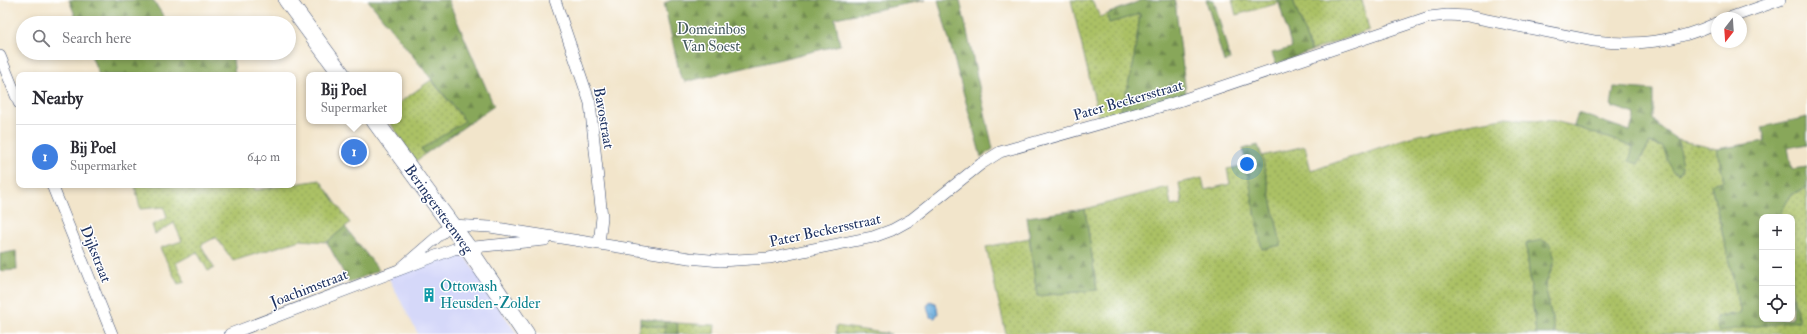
<!DOCTYPE html>
<html lang="en">
<head>
<meta charset="utf-8">
<style>
  body { margin:0; font-family:"IM FELL Double Pica",serif; background:#f7f7f7; color:#2b2b33 }
  .controls { position:absolute; right:12px; bottom:12px; display:grid; overflow:hidden; border-radius:8px; box-shadow:0 2px 6px #0003 }
  .controls button { width:36px; height:36px; display:grid; place-items:center; padding:0; border:0; border-bottom:1px solid #e1e1e2; background:#fff; color:#2b2b33; font:20px sans-serif }
  .compass { position:absolute; left:1711px; top:12px; width:36px; height:36px; border-radius:50%; background:#fff; box-shadow:0 2px 6px #0003; rotate:197deg }
  .you { position:absolute; left:1247px; top:164px; width:14px; height:14px; margin:-10px; border:3px solid #fff; border-radius:50%; background:#1a73e8; box-shadow:0 0 0 6px #1a73e833 }
  .badge { display:grid; place-items:center; width:26px; height:26px; border-radius:50%; background:#0f766e; color:#fff; font-size:13px; font-weight:700 }
  .pin { position:absolute; translate:-50% -50%; border:2px solid #fff; box-shadow:0 1px 4px #0006 }
  .popup { position:absolute; left:306px; top:72px; width:96px; height:52px; box-sizing:border-box; display:grid; place-content:center; border-radius:8px; background:#fff; filter:drop-shadow(0 1px 3px #0005); font-size:13px; white-space:nowrap; color:#7c7c81 }
  .popup b { font-size:15px; color:#2b2b33 }
  .popup::after { content:''; position:absolute; left:50%; top:100%; margin-left:-8px; border:8px solid transparent; border-top-color:#fff }
  .list { margin:0; padding:0; list-style:none }
  h2 { display:flex; justify-content:space-between; align-items:center; height:52px; margin:0; padding:0 16px; font-size:17px }
  h2 small { font-size:13px; font-weight:400; color:#7c7c81 }
  .list li { display:grid; grid-template-columns:26px 1fr auto; gap:12px; align-items:center; box-sizing:border-box; height:64px; padding:0 16px; border-top:1px solid #e1e1e2 }
  .list b { display:block; font-size:15px; white-space:nowrap }
  .list p { margin:0; font-size:13px; white-space:nowrap; color:#7c7c81 }
  .list em { font-size:13px; font-style:normal; color:#7c7c81 }
  .icon { flex:none; width:22px; height:22px; fill:none; stroke:currentColor; stroke-width:2; stroke-linecap:round; stroke-linejoin:round }
  .map { position:relative; flex:none; width:1807px; height:334px; overflow:hidden }
  .search { position:absolute; background:#fff; box-shadow:0 2px 6px #0003; left:16px; top:16px; width:280px; height:44px; display:flex; align-items:center; gap:10px; box-sizing:border-box; padding:0 14px; border-radius:22px; color:#7c7c81; font-size:15px }
  .panel { position:absolute; background:#fff; box-shadow:0 2px 6px #0003; left:16px; top:72px; width:280px; height:116px; border-radius:8px }
  .map>svg:first-child { display:block }
  .built { fill:#d5d8f9 }
  .grass { fill:url(#grass-dots); stroke:#637862 }
  .forest { fill:url(#forest-firs); stroke:#526b5c }
  .water { fill:url(#water-waves); stroke:#416d9d }
  .lines { fill:none; stroke-linecap:round; stroke-linejoin:round }
  .street-casing { stroke:#3b4a6e; stroke-width:12 }
  .primary-casing { stroke:#3b4a6e; stroke-width:18 }
  .street { stroke:#fff; stroke-width:11 }
  .primary { stroke:#fff; stroke-width:17 }
  .labels { text-anchor:middle; stroke-width:3; stroke-linejoin:round; paint-order:stroke }
  .park-label { font-size:15px; fill:#465b60; stroke:#fff }
  .street-label { font-size:15px; fill:#1b2f5e; stroke:#fff }
  .culture-label { font-size:15px; fill:#0d838f; stroke:#fff; text-anchor:start }
</style>
</head>
<body>
<div class="map">
<svg width="1807" height="334" viewBox="0 0 1807 334">
  <defs>
    <pattern id="grass-dots" width="8" height="8" patternUnits="userSpaceOnUse"><rect width="8" height="8" fill="#abc165"/><path d="M2 2h.1M6 6h.1" fill="none" stroke="#8a9d56" stroke-width="1.8" stroke-linecap="round"/></pattern>
    <pattern id="forest-firs" width="22" height="20" patternUnits="userSpaceOnUse"><rect width="22" height="20" fill="#88a75a"/><path d="M5 1l3.5 6h-7zM16 11l3.5 6h-7z" fill="#6e884e"/></pattern>
    <pattern id="water-waves" width="16" height="10" patternUnits="userSpaceOnUse"><rect width="16" height="10" fill="#67abdc"/><path d="M0 5q4-4 8 0t8 0" fill="none" stroke="#548cb6"/></pattern>
  </defs>
  <rect width="100%" height="100%" fill="#fff"/>
  <filter id="ink" filterUnits="userSpaceOnUse"><feTurbulence type="fractalNoise" baseFrequency=".025" numOctaves="2"/><feDisplacementMap in="SourceGraphic" scale="8" xChannelSelector="R" yChannelSelector="G"/><feConvolveMatrix kernelMatrix="1 2 1 2 8 2 1 2 1" color-interpolation-filters="sRGB"/></filter>
  <filter id="wash" filterUnits="userSpaceOnUse"><feTurbulence type="fractalNoise" baseFrequency=".012" numOctaves="4" result="noise"/><feDisplacementMap in="SourceGraphic" scale="16" xChannelSelector="R" yChannelSelector="G"/><feGaussianBlur stdDeviation="0.9" result="paint"/><feColorMatrix in="noise" values="0 0 0 0 0 0 0 0 0 0 0 0 0 0 0 0 0 1.4 0 .05"/><feComposite in="paint" operator="in"/></filter>
  <g filter="url(#wash)">
    <rect width="100%" height="100%" fill="#f2e5cb"/>
    <path class="built" d="M457,254L466,258L517,334H418L388,277L432,261Z"/>
    <path class="grass" d="M1071,0H1092L1100,17L1107,14L1109,23L1140,14L1133,66L1120,113L1099,119Z
      M1232,0H1278L1279,3L1236,15Z
      M1293,0H1362L1369,30L1311,51Z
      M431,80L465,121L422,149L425,154L416,161L389,121H399V103Z
      M1503,118L1554,121L1574,126L1633,147L1638,164L1650,143L1663,147L1666,155L1682,168L1678,140L1717,149L1724,181L1711,185L1741,313L1716,317L1799,321L1792,293V217H1778L1791,195L1807,187V334H1555L1545,285L1553,267L1526,243L1536,334H1006L986,247L1029,238L1037,296L1097,290L1085,209L1168,187L1171,206L1182,204L1179,183L1202,178L1205,190L1230,184L1227,169L1247,165L1262,249L1281,245L1262,156L1305,146L1311,171L1410,137L1468,124Z
      M320,180L350,223L327,242L300,240L233,261L216,237L201,245L214,268L208,271L197,252L176,263L185,282L178,284L160,248L182,241L174,223L155,234L152,225L167,218L164,207L140,209L135,185H252L256,190Z
      M677,323L715,325L714,334H678Z
      M640,324L665,328V334H637Z
      M836,326L891,334H836Z"/>
    <path class="forest" d="M69,0H153L168,23H78Z
      M368,0H448L494,106L425,154L421,149L465,121Z
      M672,0H926L835,18L840,45L685,82L680,75L664,3Z
      M938,0H960L993,149L981,157Z
      M1142,0H1175L1186,94L1120,113L1133,66L1140,14L1109,23L1107,14Z
      M1206,0H1214L1230,60L1224,62Z
      M1278,0H1293L1311,51L1276,64L1272,53L1292,48Z
      M90,53H235L233,59L235,75H99Z
      M1614,87L1653,90V119L1659,127L1678,140L1682,168L1679,174L1672,171L1663,147L1650,143L1638,164L1629,161L1633,147L1574,126L1578,113L1630,131L1635,114L1611,106Z
      M1807,117V144L1788,148L1792,169L1807,167V187L1791,195L1778,217H1762V319H1792V293L1799,321L1718,331L1716,317L1741,313L1711,184L1724,181L1717,149L1765,141L1762,127Z
      M1258,145L1262,156L1281,245L1262,249L1243,149Z
      M1085,209L1097,290L1037,296L1027,217Z
      M345,227L379,270L349,283L327,242Z
      M1542,240L1550,244L1555,259L1545,285L1555,334H1536L1526,243Z
      M16,251L17,270L0,271V254Z
      M640,318L677,323L678,334H665V328L640,324Z"/>
    <path class="water" d="M930,301L936,303L938,313L935,318L930,317L927,306Z"/>
  </g>
  <g filter="url(#ink)">
    <g class="lines">
      <defs>
        <path id="street" d="M555,0L590,103L602,217L599,244
          M1729,18L1780,0
          M0,56L19,103
          M52,185L112,334
          M399,270L451,225L490,227L689,258L720,261L769,258L873,237L892,230L912,219L981,164L1000,152L1170,104L1429,17L1447,15L1467,16L1594,41C1639,46 1675,42 1717,23
          M230,334L454,249L545,240"/>
        <path id="primary" d="M287,0L342,75
          M375,121L468,248L526,334"/>
      </defs>
      <use href="#street" class="street-casing"/>
      <use href="#primary" class="primary-casing"/>
      <use href="#street" class="street"/>
      <use href="#primary" class="primary"/>
    </g>
  </g>
  <defs>
    <symbol id="building-bare" viewBox="-9 -9 18 18"><path d="M-4-6H4V6H1V3H-1V6H-4ZM-2.5-4.3h1.7v1.8h-1.7ZM.8-4.3h1.7v1.8H.8ZM-2.5-1h1.7V.8h-1.7ZM.8-1h1.7V.8H.8Z" fill="#0f9aa8" stroke="#fff" stroke-width="2.5" paint-order="stroke"/></symbol>
  </defs>
  <g fill-rule="evenodd">
    <use href="#building-bare" x="419" y="285" width="20" height="20"/>
  </g>
  <g class="labels">
    <g class="park-label">
      <text x="711" y="34">Domeinbos<tspan x="711" dy="17">Van Soest</tspan></text>
    </g>
    <g class="street-label">
      <text transform="translate(1128 100) rotate(-16)" y="5">Pater Beckersstraat</text>
      <text transform="translate(604 118) rotate(80)" y="5">Bavostraat</text>
      <text transform="translate(439 209) rotate(54)" y="5">Beringersteenweg</text>
      <text transform="translate(825 230) rotate(-12)" y="5">Pater Beckersstraat</text>
      <text transform="translate(96 254) rotate(68)" y="5">Dijkstraat</text>
      <text transform="translate(309 288) rotate(-21)" y="5">Joachimstraat</text>
    </g>
    <g class="culture-label">
      <text x="440" y="291">Ottowash<tspan x="440" dy="17">Heusden-Zolder</tspan></text>
    </g>
  </g>
</svg>
<div class="controls">
<button>+</button>
<button>−</button>
<button><svg class="icon" aria-label="locate" viewBox="0 0 24 24"><circle cx="12" cy="12" r="6"/><path d="M12 2v4M12 18v4M2 12h4M18 12h4"/></svg></button>
</div>
<svg class="compass" viewBox="-18 -18 36 36"><path d="M0-13l5 13h-10z" fill="#e53935"/><path d="M0 13l5-13h-10z" fill="#7c7c81"/></svg>
<div class="you"></div>
<div class="pin badge" style="left:354px;top:152px;background:#3f7fe0">1</div>
<div class="popup"><b>Bij Poel</b>Supermarket</div>
<div class="search"><svg class="icon" aria-label="search" viewBox="0 0 24 24"><circle cx="10" cy="10" r="6"/><path d="M15 15l6 6"/></svg>Search here</div>
<section class="panel">
<h2>Nearby<small></small></h2>
<ul class="list">
<li><span class="badge" style="background:#3f7fe0">1</span><div><b>Bij Poel</b><p>Supermarket</p></div><em>640 m</em></li>
</ul>
</section>
</div>
</body>
</html>
